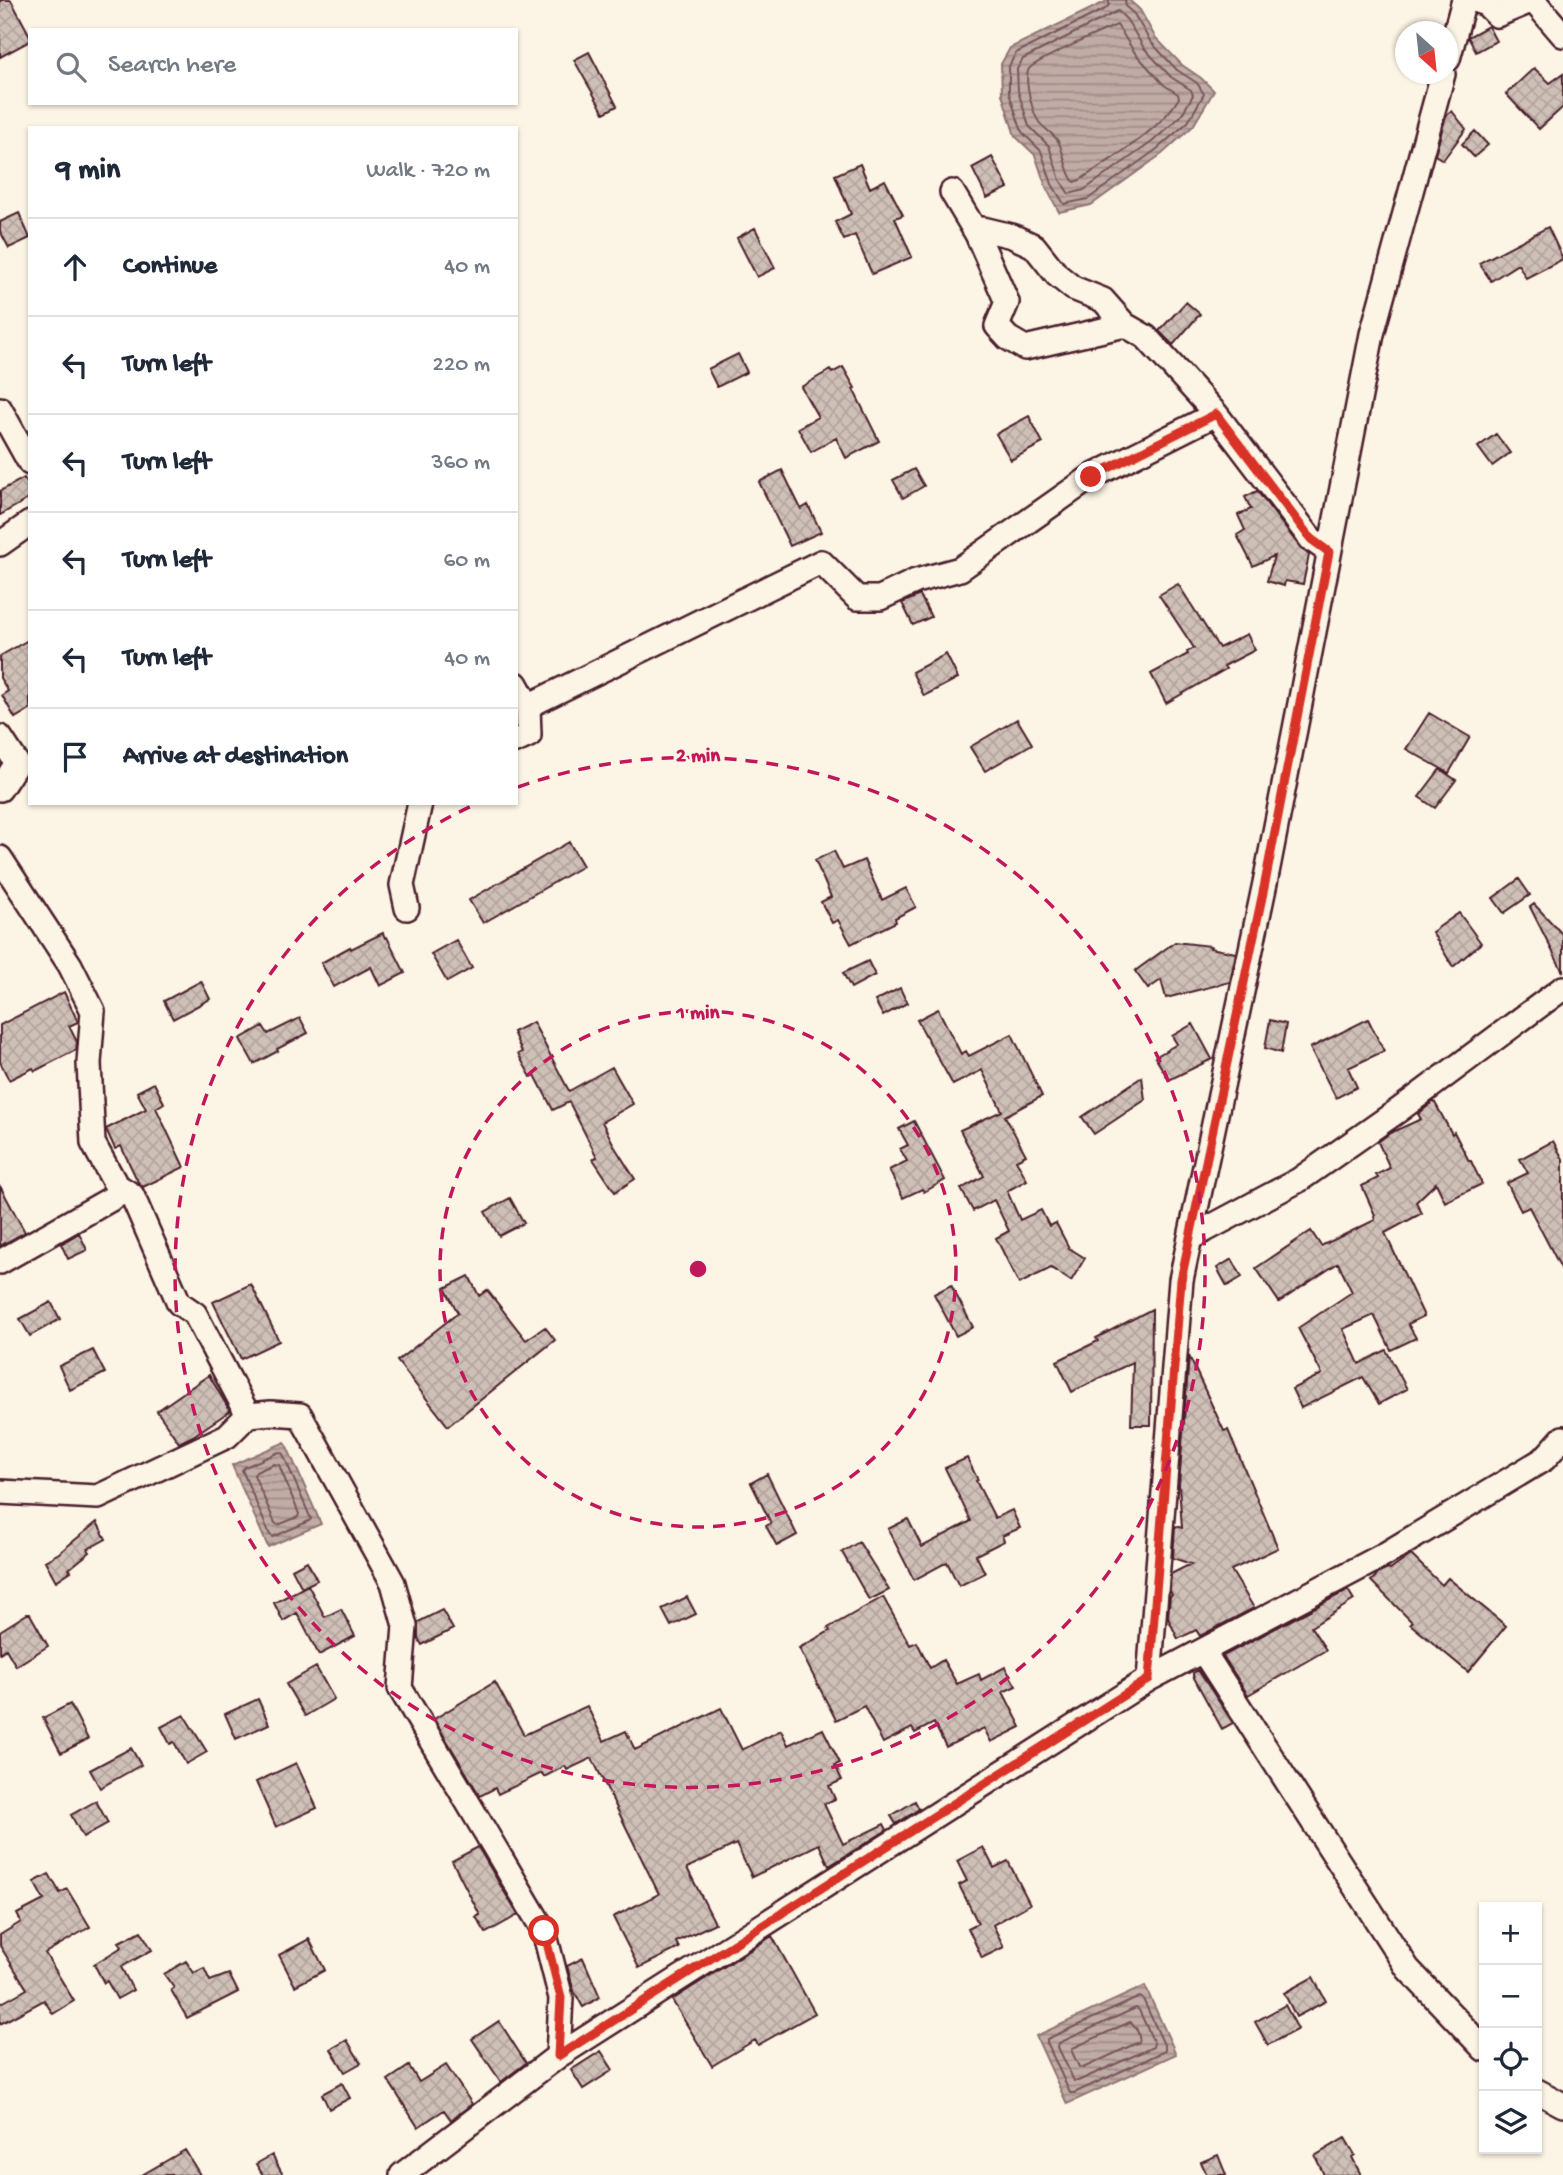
<!DOCTYPE html>
<html lang="en">
<head>
<meta charset="utf-8">
<style>
  body { margin:0; font-family:"Gochi Hand",sans-serif; background:#f2f2f3; color:#1f2937 }
  .controls { position:absolute; right:21px; bottom:21px; display:grid; overflow:hidden; border-radius:0px; box-shadow:0 2px 5px #0004 }
  .controls button { width:63px; height:63px; display:grid; place-items:center; padding:0; border:0; border-bottom:2px solid #e0e1e3; background:#fff; color:#1f2937; font:35px sans-serif }
  .compass { position:absolute; left:1395px; top:21px; width:63px; height:63px; border-radius:50%; background:#fff; box-shadow:0 2px 5px #0004; rotate:153deg }
  .stop { position:absolute; width:21px; height:21px; margin:-16px; border:5px solid #d93025; border-radius:50%; background:#fff }
  .stop.end { background:#d93025; border-color:#fff; box-shadow:0 2px 7px #0008 }
  .list { margin:0; padding:0; list-style:none }
  h2 { display:flex; justify-content:space-between; align-items:center; height:91px; margin:0; padding:0 28px; font-size:30px }
  h2 small { font-size:23px; font-weight:400; color:#747a83 }
  .list li { display:grid; grid-template-columns:46px 1fr auto; gap:21px; align-items:center; box-sizing:border-box; height:98px; padding:0 28px; border-top:2px solid #e0e1e3 }
  .list b { display:block; font-size:26px; white-space:nowrap }
  .list em { font-size:23px; font-style:normal; color:#747a83 }
  .icon { flex:none; width:38px; height:38px; fill:none; stroke:currentColor; stroke-width:2; stroke-linecap:round; stroke-linejoin:round }
  .map { position:relative; flex:none; width:1563px; height:2175px; overflow:hidden }
  .search { position:absolute; background:#fff; box-shadow:0 2px 5px #0004; left:28px; top:28px; width:490px; height:77px; display:flex; align-items:center; gap:18px; box-sizing:border-box; padding:0 24px; border-radius:0px; color:#747a83; font-size:26px }
  .panel { position:absolute; background:#fff; box-shadow:0 2px 5px #0004; left:28px; top:126px; width:490px; height:679px; border-radius:0px }
  .map>svg:first-child { display:block }
  .water { fill:url(#water-rules); stroke:#917474; stroke-width:2 }
  .lines { fill:none; stroke-linecap:round; stroke-linejoin:round }
  .shore { stroke:#79575c; stroke-width:2 }
  .building { fill:url(#building-cross-hatch); stroke:#4a1f2b; stroke-width:2 }
  .minor-casing { stroke:#4a1f2b; stroke-width:28 }
  .minor { stroke:#fcf5e5; stroke-width:23 }
  .route { stroke:#d93025; stroke-width:9 }
  .ring { fill:none; stroke:#c2185b; stroke-width:3.5; stroke-dasharray:12 9 }
  .centre { fill:#c2185b; stroke:#fcf5e5; stroke-width:3.5 }
  .ring-label { font-size:21px; text-anchor:middle; font-weight:bold; fill:#c2185b; stroke:#fcf5e5; stroke-width:5; stroke-linejoin:round; paint-order:stroke }
</style>
</head>
<body>
<div class="map">
<svg width="1563" height="2175" viewBox="0 0 1563 2175">
  <defs>
    <pattern id="water-rules" width="6" height="5" patternUnits="userSpaceOnUse" patternTransform="scale(1.75)"><rect width="6" height="5" fill="#c0aca5"/><path d="M0 2.5h6" fill="none" stroke="#9e8b87"/></pattern>
    <pattern id="building-cross-hatch" width="8" height="8" patternUnits="userSpaceOnUse" patternTransform="scale(1.75)"><rect width="8" height="8" fill="#cfc0b7"/><path d="M0 0l8 8M0 8l8-8" fill="none" stroke="#b3a59e"/></pattern>
  </defs>
  <rect width="100%" height="100%" fill="#fcf5e5"/>
  <filter id="ink" filterUnits="userSpaceOnUse"><feTurbulence type="fractalNoise" baseFrequency=".0143" numOctaves="2"/><feDisplacementMap in="SourceGraphic" scale="14" xChannelSelector="R" yChannelSelector="G"/><feConvolveMatrix kernelMatrix="1 2 1 2 8 2 1 2 1" color-interpolation-filters="sRGB"/></filter>
  <g filter="url(#ink)">
    <path class="water" d="M1109,0H1129L1140,10L1155,37L1182,65L1201,78L1214,91L1193,126L1162,154L1091,205L1059,212L1046,187L1035,155L1015,136L1002,94L1001,64L1010,48Z
      M285,1442L321,1524L268,1547L232,1465Z
      M1145,1986L1176,2054L1067,2104L1036,2036Z"/>
    <g class="lines">
      <path class="shore" d="M1109,0V5L1105,9L1016,53L1009,66V93L1022,132L1041,151L1052,184L1064,204L1088,199L1157,149L1188,122L1204,94L1197,83L1177,70L1150,41L1134,14L1126,7L1125,0
        M1118,11L1127,20L1144,48L1171,77L1191,90L1193,95L1181,116L1152,142L1084,190L1069,194L1060,180L1049,146L1029,126L1018,91L1017,69L1023,59Z
        M1117,25L1135,53L1164,85L1178,94L1179,98C1160,131 1112,158 1080,180L1074,182C1065,171 1065,154 1058,141C1053,133 1044,129 1039,122C1033,114 1023,78 1029,69C1034,61 1105,30 1117,25Z
        M279,1452L283,1454L311,1519L309,1521L273,1537L270,1535L242,1470L245,1467Z
        M274,1464L279,1465L299,1514L298,1517L278,1525L275,1523L254,1475L256,1472Z
        M1140,1997L1143,1999L1165,2047V2051L1074,2093H1070L1047,2043V2039Z
        M1136,2008L1139,2010L1154,2043L1153,2047L1078,2081H1074L1058,2047L1059,2043Z
        M1130,2022C1135,2024 1141,2036 1139,2042L1083,2068L1079,2067L1072,2052L1073,2048Z"/>
    </g>
    <path class="building" d="M0,0H11L30,36V41L0,57Z
      M1488,26L1496,41L1476,52L1468,37Z
      M589,52L617,106L604,113L574,60Z
      M1534,68L1550,83L1563,74V107L1539,129L1506,94Z
      M1452,111L1466,129L1443,160L1435,155L1446,116Z
      M1475,131L1488,145L1474,157L1462,144Z
      M992,157L1008,188L987,198L972,168Z
      M860,164L870,188L885,180L903,215L895,218L912,257L872,274L855,235L844,240L835,222L851,214L835,175Z
      M19,213L30,238L9,248L0,231V222Z
      M1548,227L1563,259L1526,278L1518,264L1491,281L1479,263Z
      M755,228L775,268L757,277L737,238Z
      M1186,302L1200,314L1173,345L1159,331Z
      M738,354L747,372L717,387L708,369Z
      M843,367L855,388L853,389L879,441L846,458L836,438L811,452L798,428L818,417L801,387L830,370L832,373Z
      M1029,416L1043,443L1011,460L996,434Z
      M1496,434L1510,453L1492,466L1478,447Z
      M914,469L924,486L903,498L893,480Z
      M782,470L801,509L808,505L821,532L790,546L759,482Z
      M24,478L30,488V498L0,515V491Z
      M1257,491L1300,547L1309,555L1303,584L1285,581L1284,586L1267,581L1274,556L1253,566L1237,535L1245,530L1238,515L1251,509L1245,497Z
      M1178,584L1219,648L1247,634L1255,650L1224,666L1226,669L1166,703L1151,674L1188,654L1187,652L1194,648L1159,595Z
      M920,595L931,617L913,625L902,603Z
      M30,639V709L15,718L2,695L8,691L0,678V656Z
      M946,654L958,678L924,696L912,672Z
      M1429,713L1470,737L1449,773L1406,749Z
      M1017,719L1032,744L985,771L970,747Z
      M1440,769L1456,780L1435,808L1419,797Z
      M569,842L583,866L483,923L469,900Z
      M834,851L843,869L864,860L882,900L906,888L916,907L895,918L896,922L851,944L838,920L832,923L821,902L831,897L815,860Z
      M1519,879L1530,895L1504,913L1493,898Z
      M1534,904L1563,935V972L1530,907Z
      M1459,913L1481,943L1453,967L1432,932Z
      M383,933L385,938L387,937L405,973L380,986L371,967L334,987L321,963L350,947L351,949Z
      M456,940L472,968L447,982L431,954Z
      M1175,942L1211,946L1210,948L1236,953L1230,982L1166,998L1161,980L1148,989L1135,971Z
      M868,961L875,975L851,988L843,973Z
      M201,981L210,999L173,1019L164,1001Z
      M900,988L907,1003L883,1016L875,1001Z
      M64,992L78,1022L69,1026L77,1042L76,1050L35,1071L33,1068L9,1080L0,1062V1025Z
      M938,1009L961,1054L966,1051L969,1056L1012,1034L1042,1096L1005,1116L1026,1155L1016,1160L1027,1180L1007,1191L1020,1220L1041,1210L1049,1226L1056,1223L1069,1248L1085,1258L1071,1281L1051,1268L1019,1284L996,1238L1009,1231L994,1200L973,1211L961,1189L984,1176L960,1130L1002,1111L982,1070L953,1085L917,1020Z
      M300,1018L308,1033L277,1049L278,1051L254,1064L240,1039L263,1026L268,1034Z
      M1368,1019L1384,1051L1348,1068L1357,1087L1336,1098L1310,1048Z
      M1270,1020L1286,1024L1281,1053L1265,1048Z
      M533,1022L569,1091L612,1067L633,1104L602,1122L616,1149L635,1179L615,1192L593,1159L597,1157L569,1102L553,1110L535,1075L531,1077L518,1054L522,1052L513,1032Z
      M1193,1024L1212,1059L1169,1080L1155,1057L1177,1044L1172,1036Z
      M1142,1077L1145,1100L1094,1134L1082,1117Z
      M154,1083L164,1103L156,1108L184,1167L143,1187L138,1182L121,1146L115,1149L106,1129L146,1109L137,1092Z
      M1434,1101L1452,1134L1454,1132L1469,1161H1471L1482,1184L1445,1202L1436,1183L1416,1202L1422,1213L1385,1233L1424,1316L1408,1324L1416,1338L1391,1350L1374,1315L1343,1329L1359,1364L1386,1350L1407,1389L1379,1404L1363,1377L1301,1408L1292,1389L1322,1374L1298,1328L1352,1292L1338,1263L1279,1302L1256,1268L1311,1231L1321,1246L1375,1220L1374,1216L1375,1215L1362,1186L1378,1178L1376,1175L1390,1168L1378,1142L1390,1133L1421,1119L1418,1114Z
      M914,1121L945,1180L924,1192L922,1189L903,1198L889,1170L907,1161L900,1149L908,1145L899,1129Z
      M1553,1141L1563,1159V1272L1529,1207L1521,1211L1507,1183L1528,1173L1520,1159Z
      M0,1186L25,1232L0,1246Z
      M510,1198L524,1223L499,1236L485,1212Z
      M79,1233L87,1250L68,1259L61,1244Z
      M1232,1259L1242,1277L1227,1286L1217,1268Z
      M469,1276L479,1296L487,1290L526,1340L545,1327L555,1340L448,1426L397,1361L458,1313L445,1288Z
      M251,1284L279,1341L241,1359L213,1302Z
      M951,1285L973,1327L956,1336L934,1294Z
      M51,1302L60,1319L30,1336L20,1319Z
      M1152,1309L1151,1425H1131L1133,1362L1072,1392L1057,1361L1098,1341L1096,1338Z
      M93,1350L105,1373L70,1390L59,1366Z
      M1189,1356L1224,1431L1228,1430L1278,1548L1231,1570L1254,1608L1200,1636L1196,1630L1178,1639L1168,1618L1170,1596L1172,1595L1170,1591L1171,1574L1191,1564L1173,1558L1175,1526L1182,1528L1179,1485Z
      M209,1375L230,1411L193,1436L179,1443L157,1411Z
      M967,1458L978,1480L976,1481L995,1518L1012,1510L1020,1528L1002,1536L1004,1541L976,1555L985,1573L959,1586L947,1562L914,1580L888,1529L908,1519L922,1547L971,1521L945,1468Z
      M767,1474L797,1535L777,1546L766,1526L771,1523L751,1483Z
      M97,1522L106,1539L88,1549L90,1552L69,1569L71,1571L56,1581L45,1561L59,1553Z
      M859,1542L889,1590L869,1600L842,1552Z
      M1411,1555L1442,1585L1448,1578L1506,1626L1468,1672L1410,1624L1412,1622L1371,1581L1379,1573L1388,1569L1390,1570Z
      M307,1561L317,1580L302,1588L292,1569Z
      M308,1585L325,1617L341,1609L355,1636L319,1655L297,1613L283,1621L274,1603Z
      M1348,1590L1354,1600L1311,1627L1326,1650L1248,1695L1223,1656Z
      M687,1597L696,1614L671,1626L662,1609Z
      M883,1597L910,1645L917,1642L930,1668L943,1660L957,1684L979,1674L981,1680L1005,1667L1016,1686L1003,1692L1021,1727L991,1742L984,1728L946,1747L934,1723L915,1733L912,1728L883,1743L864,1706L836,1720L799,1648L830,1631L828,1628Z
      M442,1610L453,1629L422,1645L418,1638V1622Z
      M27,1614H30L48,1646L16,1666L6,1649L0,1653V1631Z
      M316,1667L334,1699L305,1716L286,1684Z
      M1198,1670L1233,1723L1222,1729L1193,1676V1673Z
      M495,1682L524,1735L587,1706L604,1741L626,1731L635,1750L721,1708L742,1750L781,1730L788,1745L823,1729L840,1763L835,1765L842,1780L829,1786L835,1799L824,1804L843,1844L884,1824L887,1830L829,1866L819,1844L752,1877L736,1844L687,1868L715,1923L676,1942L679,1948L639,1968L613,1917L659,1894L592,1758L567,1770L565,1766L544,1777L542,1773L498,1794L495,1788L480,1796L434,1719Z
      M258,1699L269,1724L236,1739L225,1714Z
      M70,1704L88,1739L61,1753L43,1718Z
      M184,1715L207,1752L186,1764L174,1742L170,1744L161,1727Z
      M131,1748L141,1765L100,1788L90,1770Z
      M296,1763L317,1808L276,1827L256,1782Z
      M96,1801L108,1823L83,1837L71,1815Z
      M915,1801L919,1809L896,1824L891,1816Z
      M478,1847L518,1915L486,1933L476,1917L480,1915L452,1861Z
      M983,1847L994,1868L1008,1861L1030,1904L993,1925L1004,1947L982,1958L968,1928L978,1923L959,1885L967,1881L957,1861Z
      M49,1874L60,1893L67,1889L90,1927L45,1953L74,2001L53,2014L44,2000L0,2024V2004L27,1989L0,1946V1935L21,1922L17,1914L44,1900L34,1882Z
      M141,1931L152,1950L121,1967L133,1990L117,1999L107,1981L104,1983L94,1964L122,1947L119,1942Z
      M772,1936L815,2013L758,2045L755,2040L712,2066L672,2000Z
      M309,1939L325,1970L295,1986L279,1955Z
      M583,1958L600,1997L583,2007L574,1991L567,1966Z
      M186,1961L194,1973L204,1968L210,1981L229,1974L238,1992L187,2018L171,1990L174,1988L164,1974Z
      M1313,1977L1326,2001L1296,2017L1284,1993Z
      M1285,2005L1298,2029L1268,2045L1255,2022Z
      M499,2021L526,2063L501,2082L472,2039Z
      M347,2040L361,2063L345,2072L331,2049Z
      M601,2051L613,2070L583,2089L571,2070Z
      M446,2065L472,2104L451,2120L444,2110L418,2127L388,2080L409,2066L419,2082Z
      M342,2083L350,2098L329,2109L322,2094Z
      M1345,2138L1355,2155L1352,2157L1361,2175H1324L1315,2156Z
      M185,2150L200,2175H142Z
      M272,2155L283,2175H263L256,2164Z
      M1218,2155L1226,2175H1207L1201,2162Z"/>
    <g class="lines">
      <defs>
        <path id="minor" d="M1474,0L1486,4L1497,15L1533,0L1563,35
          M1448,59L1464,0
          M952,192L977,234L1007,302L997,326L1008,338L1025,348L1125,325L1146,337L1216,414
          M977,234L983,229L1012,236L1034,246L1057,275L1073,288L1103,300L1125,325
          M0,409L30,463
          M0,544L30,523
          M516,684L528,706
          M0,737L17,763L0,789
          M516,741L529,735L528,706L821,562L857,598H880L916,581L960,569L1091,477L1216,414L1311,539L1329,552
          M0,858L70,965L93,1011L89,1063L93,1143L116,1185L132,1195L179,1303L195,1314L248,1415L271,1413L300,1415L393,1583L405,1626L400,1688L544,1931L561,1998L558,2056
          M407,908L402,885L420,803
          M1190,1238L1299,1180L1399,1110L1563,988
          M0,1262L125,1191
          M0,1492L98,1497L227,1436L248,1415
          M1203,1651L1408,1969L1484,2049
          M1149,1679L1181,1280L1265,883L1372,334L1443,74
          M1537,2091L1563,2105
          M402,2175L558,2056L1149,1679L1384,1555L1544,1459L1563,1438"/>
      </defs>
      <use href="#minor" class="minor-casing"/>
      <use href="#minor" class="minor"/>
    </g>
  </g>
  <g class="lines" filter="url(#ink)">
    <path class="route" d="M544,1931L561,1998L558,2056L1149,1679L1181,1280L1265,883L1329,552L1311,539L1216,414L1091,477"/>
  </g>
  <g class="ring">
    <circle cx="698" cy="1269" r="258"/>
    <path d="M518 787A515 515 0 1 1 476 804"/>
  </g>
  <circle cx="698" cy="1269" r="10" class="centre"/>
  <g class="ring-label">
    <text x="698" y="761">2 min</text>
    <text x="698" y="1018">1 min</text>
  </g>
</svg>
<div class="controls">
<button>+</button>
<button>−</button>
<button><svg class="icon" aria-label="locate" viewBox="0 0 24 24"><circle cx="12" cy="12" r="6"/><path d="M12 2v4M12 18v4M2 12h4M18 12h4"/></svg></button>
<button><svg class="icon" aria-label="layers" viewBox="0 0 24 24"><path d="M12 4l9 5-9 5-9-5zM3 14l9 5 9-5"/></svg></button>
</div>
<svg class="compass" viewBox="-18 -18 36 36"><path d="M0-13l5 13h-10z" fill="#e53935"/><path d="M0 13l5-13h-10z" fill="#747a83"/></svg>
<div class="stop" style="left:544px;top:1931px"></div>
<div class="stop end" style="left:1091px;top:477px"></div>
<div class="search"><svg class="icon" aria-label="search" viewBox="0 0 24 24"><circle cx="10" cy="10" r="6"/><path d="M15 15l6 6"/></svg>Search here</div>
<section class="panel">
<h2>9 min<small>Walk · 720 m</small></h2>
<ul class="list">
<li><svg class="icon" aria-label="ahead" viewBox="0 0 24 24"><path d="M12 20V5M6 11l6-6 6 6"/></svg><div><b>Continue</b></div><em>40 m</em></li>
<li><svg class="icon" aria-label="left" viewBox="0 0 24 24"><path d="M17 20v-9H6M10 6l-5 5 5 5"/></svg><div><b>Turn left</b></div><em>220 m</em></li>
<li><svg class="icon" aria-label="left" viewBox="0 0 24 24"><path d="M17 20v-9H6M10 6l-5 5 5 5"/></svg><div><b>Turn left</b></div><em>360 m</em></li>
<li><svg class="icon" aria-label="left" viewBox="0 0 24 24"><path d="M17 20v-9H6M10 6l-5 5 5 5"/></svg><div><b>Turn left</b></div><em>60 m</em></li>
<li><svg class="icon" aria-label="left" viewBox="0 0 24 24"><path d="M17 20v-9H6M10 6l-5 5 5 5"/></svg><div><b>Turn left</b></div><em>40 m</em></li>
<li><svg class="icon" aria-label="arrive" viewBox="0 0 24 24"><path d="M6 21V4h12l-3 4 3 4H6"/></svg><div><b>Arrive at destination</b></div></li>
</ul>
</section>
</div>
</body>
</html>
